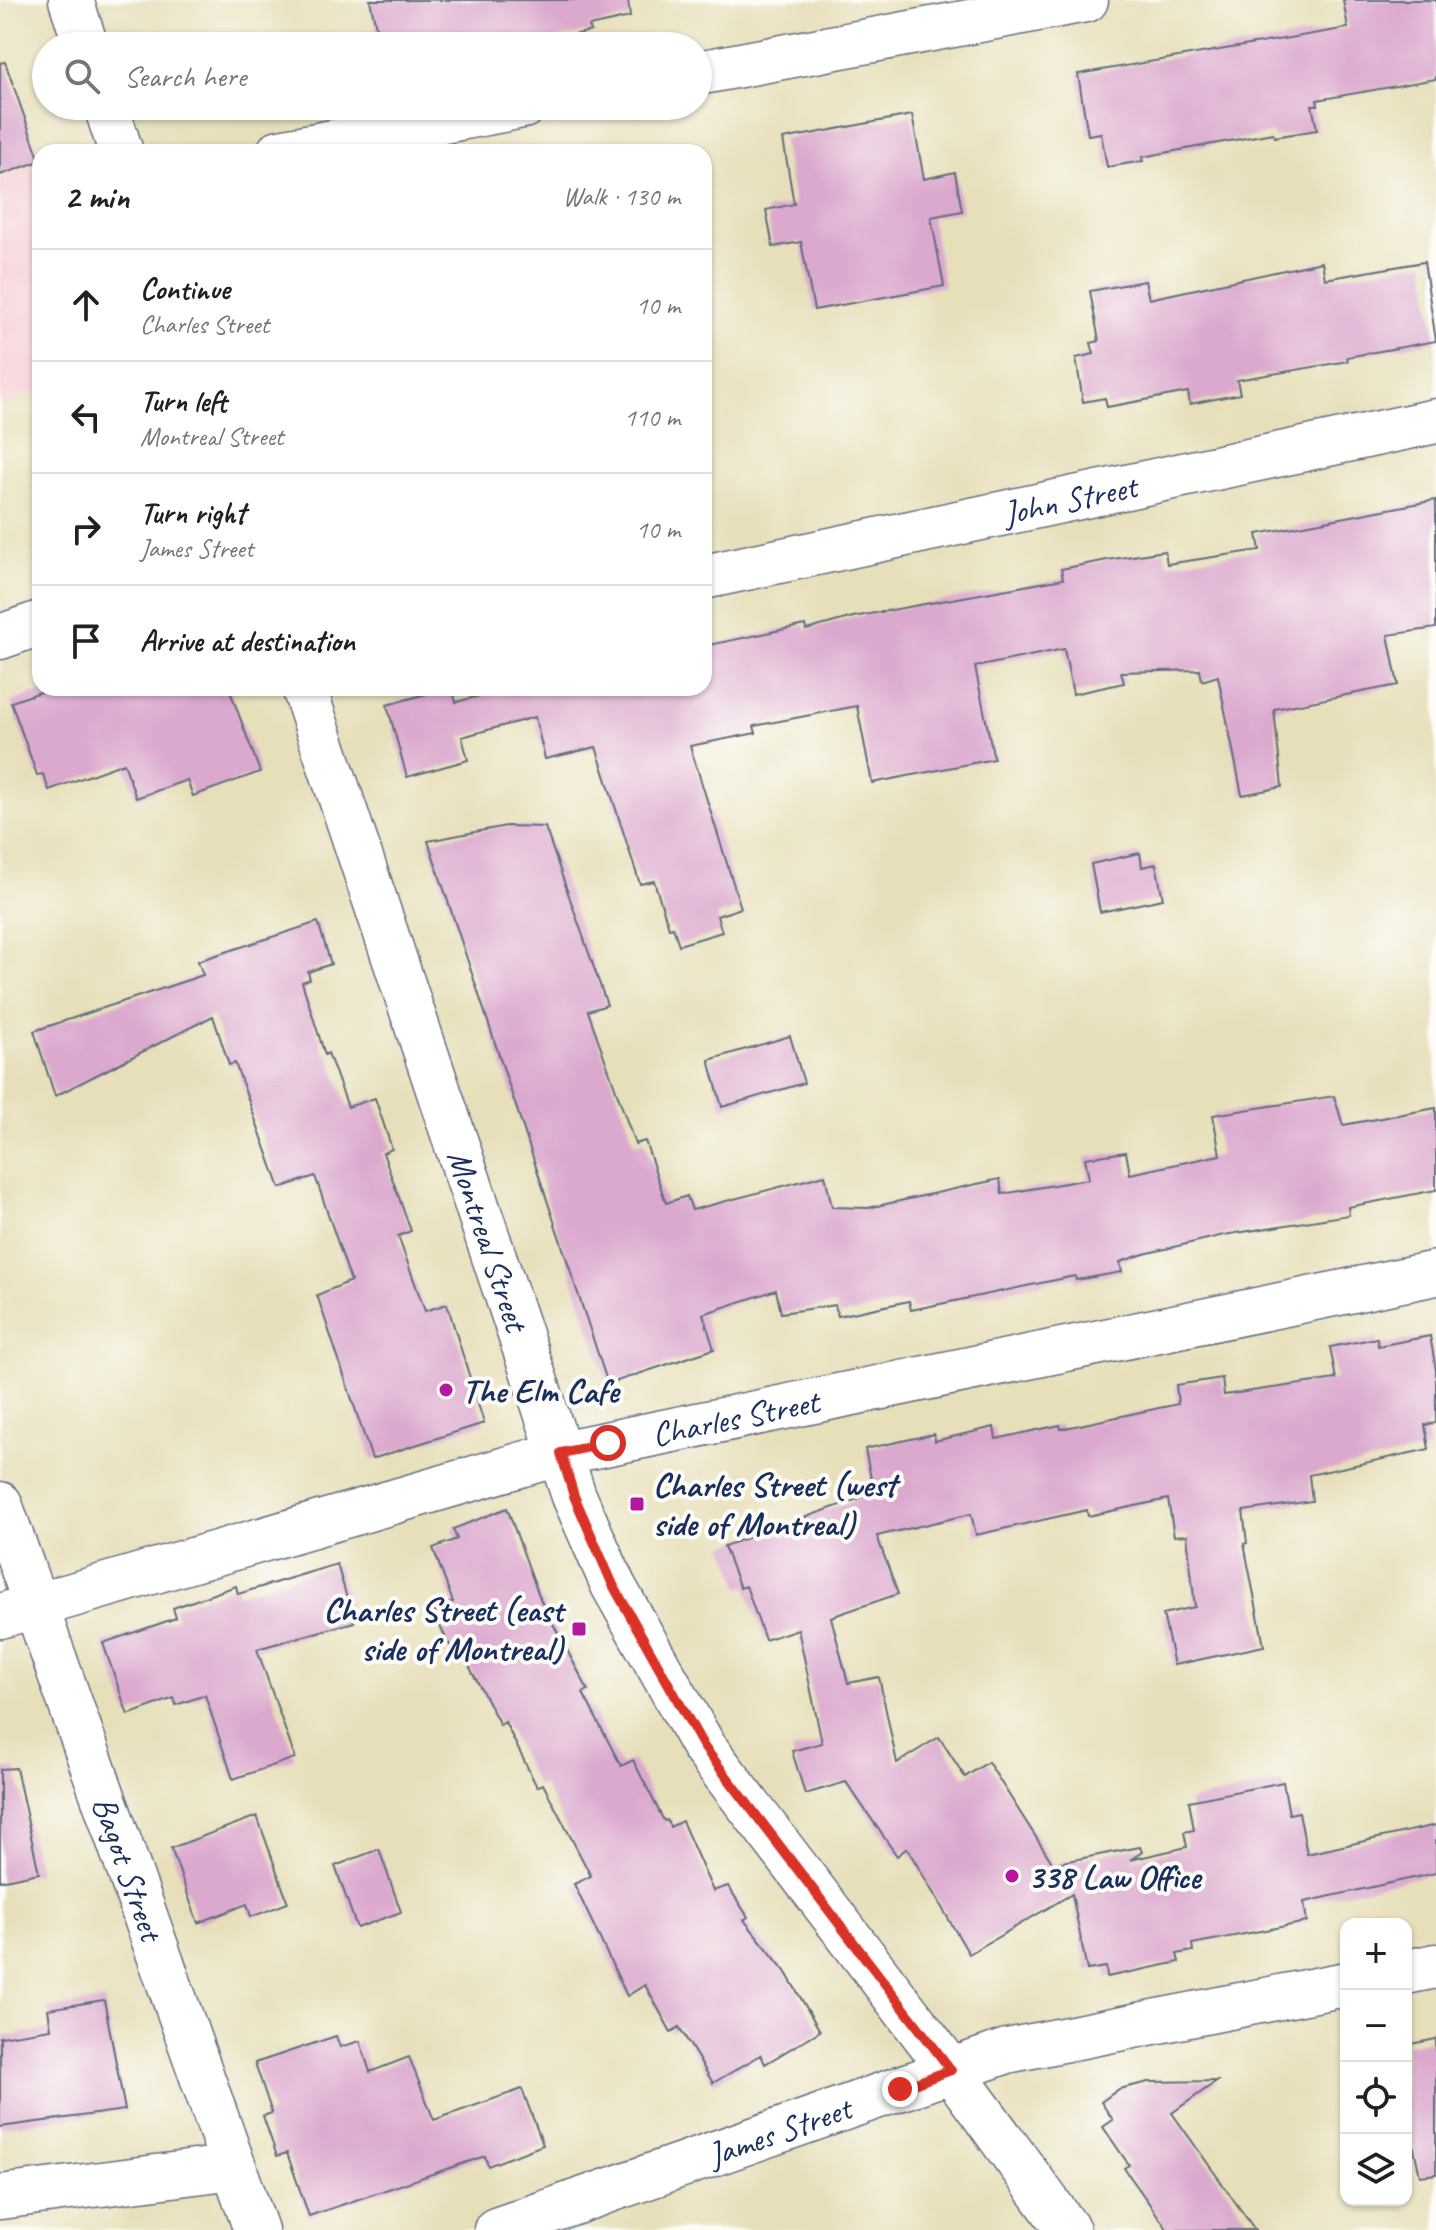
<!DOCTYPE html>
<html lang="en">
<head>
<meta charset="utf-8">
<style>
  body { margin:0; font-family:Caveat,sans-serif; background:#f2f2f2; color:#202124 }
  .controls { position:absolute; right:24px; bottom:24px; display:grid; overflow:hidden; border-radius:16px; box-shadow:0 2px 6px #0004 }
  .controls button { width:72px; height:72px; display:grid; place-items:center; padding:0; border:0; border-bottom:2px solid #e0e0e0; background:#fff; color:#202124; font:40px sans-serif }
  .stop { position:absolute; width:24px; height:24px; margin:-18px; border:6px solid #d93025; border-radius:50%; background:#fff }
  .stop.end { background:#d93025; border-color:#fff; box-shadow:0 2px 8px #0008 }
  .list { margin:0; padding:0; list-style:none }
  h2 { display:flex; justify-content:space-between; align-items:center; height:104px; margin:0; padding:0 32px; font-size:34px }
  h2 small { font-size:26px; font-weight:400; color:#757577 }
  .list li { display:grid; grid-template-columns:52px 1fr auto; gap:24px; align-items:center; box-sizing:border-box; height:112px; padding:0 32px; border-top:2px solid #e0e0e0 }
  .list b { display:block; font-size:30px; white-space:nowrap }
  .list p { margin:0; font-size:26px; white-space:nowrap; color:#757577 }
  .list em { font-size:26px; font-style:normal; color:#757577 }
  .icon { flex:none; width:44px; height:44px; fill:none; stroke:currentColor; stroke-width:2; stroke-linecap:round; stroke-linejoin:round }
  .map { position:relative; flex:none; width:1436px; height:2230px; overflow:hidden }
  .search { position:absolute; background:#fff; box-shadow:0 2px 6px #0004; left:32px; top:32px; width:680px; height:88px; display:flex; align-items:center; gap:20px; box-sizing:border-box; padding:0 28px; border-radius:44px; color:#757577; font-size:30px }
  .panel { position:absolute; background:#fff; box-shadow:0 2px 6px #0004; left:32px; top:144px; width:680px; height:552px; border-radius:24px }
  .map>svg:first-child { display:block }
  .built { fill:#f6cfd6 }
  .building { fill:#dba8ce }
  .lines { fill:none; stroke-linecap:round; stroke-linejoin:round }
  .street-casing { stroke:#626d7e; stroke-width:47 }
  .secondary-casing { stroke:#626d7e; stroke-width:47 }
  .street { stroke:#fff; stroke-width:44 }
  .secondary { stroke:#fff; stroke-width:44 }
  .route { stroke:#d93025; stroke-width:10 }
  .poi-dot { fill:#b5179e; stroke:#fdfcf7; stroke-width:3 }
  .labels { text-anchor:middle; stroke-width:8; stroke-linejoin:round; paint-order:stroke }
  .street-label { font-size:34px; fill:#1b2f5e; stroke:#fdfcf7 }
  .poi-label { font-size:34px; font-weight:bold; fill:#1b2f5e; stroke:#fdfcf7; text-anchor:start }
</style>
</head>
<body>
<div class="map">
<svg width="1436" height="2230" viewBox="0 0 1436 2230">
  <rect width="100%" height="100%" fill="#fdfcf7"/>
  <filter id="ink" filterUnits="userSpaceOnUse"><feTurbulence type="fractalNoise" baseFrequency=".0125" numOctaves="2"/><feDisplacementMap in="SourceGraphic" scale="16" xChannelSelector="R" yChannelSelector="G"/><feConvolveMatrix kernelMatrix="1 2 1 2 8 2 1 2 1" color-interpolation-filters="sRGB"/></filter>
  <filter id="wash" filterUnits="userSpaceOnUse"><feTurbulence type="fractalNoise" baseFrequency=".006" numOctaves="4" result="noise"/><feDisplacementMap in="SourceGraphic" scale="32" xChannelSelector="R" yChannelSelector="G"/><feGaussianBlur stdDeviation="1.8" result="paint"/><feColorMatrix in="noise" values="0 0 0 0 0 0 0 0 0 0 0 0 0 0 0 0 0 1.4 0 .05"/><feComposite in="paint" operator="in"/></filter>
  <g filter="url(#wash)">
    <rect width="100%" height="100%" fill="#e7dfba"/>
    <path class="built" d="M40,166V390L0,406V178Z"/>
    <g id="blocks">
      <path class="building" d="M370,0H628L630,17L589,26L591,31L536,43L534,37L491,46H380Z
        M1343,0H1436V79L1317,100L1318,105H1312L1317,130L1274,137L1273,133L1142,157L1143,161L1107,167L1101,133L1088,135L1078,74L1348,28Z
        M5,62L40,161L0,175V63Z
        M912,115L924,179L955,172L962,211L931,217L944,286L814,310L801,242L773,247L766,210L794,204L783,139Z
        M1322,262L1325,279L1424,262L1436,341L1347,357L1348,361L1237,380L1240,394L1190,404L1188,392L1107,407L1105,398L1083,402L1076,358L1094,354L1091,343L1099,341L1090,291L1145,281L1149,299Z
        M1436,500V628L1388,635L1398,685L1274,709L1282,787L1242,795L1218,676L1202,681L1200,670L1121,672L1124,683L1073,694L1064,649L975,667L994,759L872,783L857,706L754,726L756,733L690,746L741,908L717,916L722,932L679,945L673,927L669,928L654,881L640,884L596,747L545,759L535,717L462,737L468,760L407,777L387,705L447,688H452L456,702L511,688H704V646L805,625L806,630L853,617L1063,579L1061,569L1107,560L1165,551L1167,564L1260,550L1257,534Z
        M52,688H229L260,772L193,796L187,780L136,798L124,763L49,790L43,774L37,775L11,702Z
        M506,826L545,827L607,1005L588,1011L635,1144L645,1141L666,1203L687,1196L692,1210L825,1175L832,1207L868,1208L1000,1179L1002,1194L1089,1179L1085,1158L1126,1152L1130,1174L1220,1155L1213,1115L1334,1096L1343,1125L1436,1108V1190L1348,1207L1349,1215L1224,1235L1144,1254L1120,1262L1122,1272L1076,1280L1075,1276L911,1310L909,1301L838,1316L835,1305L781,1313L776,1290L703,1314L714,1349L608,1384L428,841Z
        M1140,853L1142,867L1156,864L1163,899L1100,912L1091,864Z
        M318,922L331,964L308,972L310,979L302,982L325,1055L328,1053L348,1107L375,1098L392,1149L383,1153L411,1231L398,1236L425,1311L447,1304L484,1423L372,1459L317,1295L351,1281L315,1176L280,1188L235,1063L229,1065L213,1016L55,1096L34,1031L203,975L198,961Z
        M790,1036L804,1083L722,1107L709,1060Z
        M1430,1336L1436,1370V1423L1425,1425L1429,1449L1309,1475L1312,1501L1243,1511L1247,1543L1244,1544L1264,1646L1174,1665L1163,1614L1195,1607L1187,1535L1174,1536L1168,1499L1088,1516L1087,1510L976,1535L971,1514L877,1536L898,1594L831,1617L848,1683L879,1677L897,1763L939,1737L965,1777L988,1762L1053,1864L1140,1847L1142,1852L1130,1860L1187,1847L1184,1832L1194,1830L1189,1801L1283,1782L1289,1814L1299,1812L1307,1854L1436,1825V1873L1304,1902L1307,1922L1192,1944L1193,1951L1177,1954L1179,1962L1107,1977L1106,1967L1087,1970L1072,1894L969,1954L907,1848L897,1856L846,1782L805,1794L792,1751L822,1743L798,1629L765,1640L746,1586L740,1588L724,1546L874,1493L865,1449L934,1434L935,1441L994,1427L996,1439L1060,1425L1061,1429L1178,1404L1176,1385L1222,1378L1224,1395L1336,1379L1330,1347L1377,1338L1378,1346Z
        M507,1508L541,1601L588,1690L583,1693L621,1766L633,1760L664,1821L667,1820L670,1827L682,1821L713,1891L728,1886L748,1917L744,1920L785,1971L820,2031L765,2064L761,2055L713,2083L679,2027L671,2032L645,1985L627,1996L574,1884L591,1876L543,1784L537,1787L505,1722L500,1725L465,1658L458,1661L433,1613L453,1602L433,1548L457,1539L453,1529Z
        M337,1564L354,1622L257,1649L295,1758L233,1779L205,1695L176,1705L174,1698L128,1715L103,1643L176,1618L173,1608L236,1586L238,1594Z
        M16,1768L39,1873L0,1881V1769Z
        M257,1816L288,1903L251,1917L247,1904L198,1923L171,1848Z
        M379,1849L401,1912L357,1928L335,1866Z
        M104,2000L125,2110L0,2127V2037L51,2029L48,2009Z
        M336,2036L340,2047L360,2041L370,2072L409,2057L434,2120L522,2089L543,2145L488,2166L485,2156L309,2216L287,2153L277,2156L263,2116L272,2113L255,2063Z
        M1436,2039V2174L1420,2176L1406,2112V2045Z
        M1217,2081L1172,2113L1255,2230H1168L1124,2168L1129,2165L1103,2127L1113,2120L1101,2102L1119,2089L1149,2082Z"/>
    </g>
  </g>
  <g filter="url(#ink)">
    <use href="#blocks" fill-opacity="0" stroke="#626d7e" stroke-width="2"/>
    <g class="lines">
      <defs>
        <g id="street">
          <path d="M698,73L1086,0"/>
          <path d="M279,152L523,106"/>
          <path id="s1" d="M704,577L1436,421"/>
          <path d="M0,637L40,623"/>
          <path id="s2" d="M0,1504L256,2230"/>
          <path id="s3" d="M0,1616L561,1453L1436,1273"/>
          <path d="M1406,1972L1436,1966"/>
          <path d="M0,2197L234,2167"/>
          <path id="s4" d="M496,2230L1007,2051L1346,1984"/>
        </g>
        <g id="secondary">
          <path d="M71,0L86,46"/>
          <path d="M106,106L121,152"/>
          <path id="s5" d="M304,688L574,1496L613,1585L704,1747L951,2070L1068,2230"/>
        </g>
      </defs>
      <use href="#street" class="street-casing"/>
      <use href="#secondary" class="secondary-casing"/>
      <use href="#street" class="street"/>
      <use href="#secondary" class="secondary"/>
    </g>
  </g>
  <g class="lines" filter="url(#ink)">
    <path class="route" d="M608,1443L561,1453L574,1496L613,1585L704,1747L951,2070L900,2089"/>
  </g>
  <g class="poi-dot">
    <circle cx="446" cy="1390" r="8"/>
    <rect x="629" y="1496" width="16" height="16" rx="4"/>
    <rect x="571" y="1621" width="16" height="16" rx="4"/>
    <circle cx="1012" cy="1876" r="8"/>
  </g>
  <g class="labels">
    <g class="street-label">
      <text dy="12" stroke="none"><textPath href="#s1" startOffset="374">John Street</textPath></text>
      <text dy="12" stroke="none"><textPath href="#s5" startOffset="582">Montreal Street</textPath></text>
      <text dy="12" stroke="none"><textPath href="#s3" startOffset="762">Charles Street</textPath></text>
      <text dy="12" stroke="none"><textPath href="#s2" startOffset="386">Bagot Street</textPath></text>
      <text dy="12" stroke="none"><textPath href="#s4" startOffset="300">James Street</textPath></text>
    </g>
    <g class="poi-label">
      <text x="462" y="1402">The Elm Cafe</text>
      <text x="653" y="1496">Charles Street (west<tspan x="653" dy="39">side of Montreal)</tspan></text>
      <text x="563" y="1621" text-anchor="end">Charles Street (east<tspan x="563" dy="39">side of Montreal)</tspan></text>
      <text x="1028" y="1888">338 Law Office</text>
    </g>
  </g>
</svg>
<div class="controls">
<button>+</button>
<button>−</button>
<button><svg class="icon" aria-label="locate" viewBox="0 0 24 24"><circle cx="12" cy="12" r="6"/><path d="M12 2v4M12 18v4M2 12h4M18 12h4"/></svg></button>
<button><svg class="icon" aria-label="layers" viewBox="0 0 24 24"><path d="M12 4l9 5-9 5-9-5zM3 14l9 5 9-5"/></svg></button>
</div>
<div class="stop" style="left:608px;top:1443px"></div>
<div class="stop end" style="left:900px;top:2089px"></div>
<div class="search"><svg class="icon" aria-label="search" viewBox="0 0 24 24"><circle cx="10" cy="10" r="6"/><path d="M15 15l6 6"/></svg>Search here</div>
<section class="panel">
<h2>2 min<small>Walk · 130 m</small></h2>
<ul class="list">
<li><svg class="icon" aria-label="ahead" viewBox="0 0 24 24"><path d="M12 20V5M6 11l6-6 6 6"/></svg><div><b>Continue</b><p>Charles Street</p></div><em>10 m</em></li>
<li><svg class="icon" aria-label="left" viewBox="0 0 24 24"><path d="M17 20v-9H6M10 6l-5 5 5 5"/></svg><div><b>Turn left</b><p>Montreal Street</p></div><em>110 m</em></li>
<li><svg class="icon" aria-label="right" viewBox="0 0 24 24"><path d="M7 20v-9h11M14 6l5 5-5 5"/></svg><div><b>Turn right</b><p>James Street</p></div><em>10 m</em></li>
<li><svg class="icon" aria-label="arrive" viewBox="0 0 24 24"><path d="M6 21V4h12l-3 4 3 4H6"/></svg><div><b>Arrive at destination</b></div></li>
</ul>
</section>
</div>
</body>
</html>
